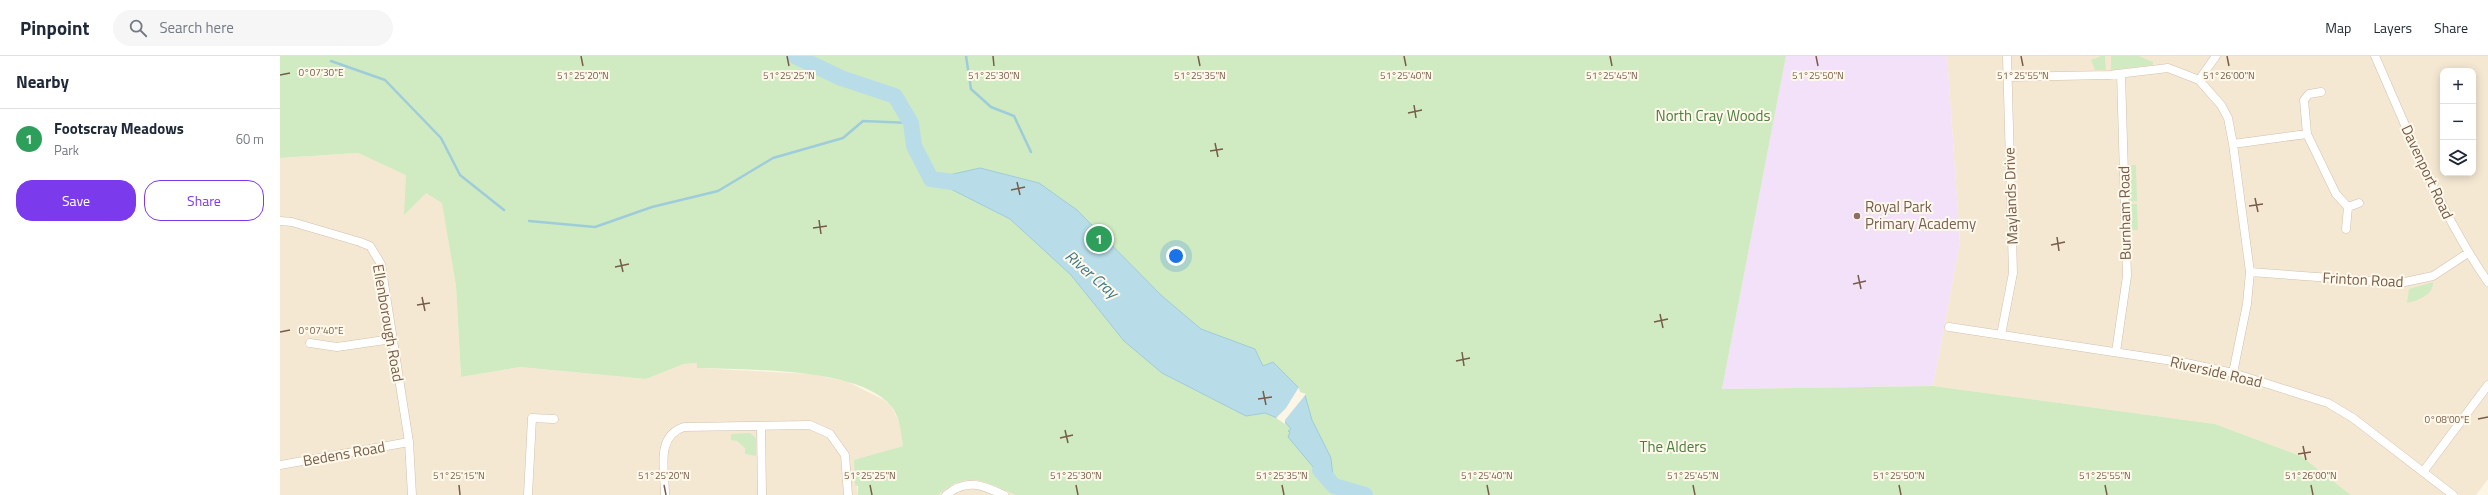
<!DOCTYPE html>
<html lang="en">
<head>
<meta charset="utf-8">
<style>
  body { margin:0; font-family:"Titillium Web",sans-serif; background:#f6f6f7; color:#1f2937 }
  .controls { position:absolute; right:12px; top:12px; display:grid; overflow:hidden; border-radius:8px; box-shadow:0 2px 10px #0003 }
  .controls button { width:36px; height:36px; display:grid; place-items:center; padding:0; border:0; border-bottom:1px solid #e0e1e3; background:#fff; color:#1f2937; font:20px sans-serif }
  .you { position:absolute; left:896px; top:200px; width:14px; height:14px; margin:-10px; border:3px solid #fff; border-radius:50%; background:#1a73e8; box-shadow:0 0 0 6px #1a73e833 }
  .badge { display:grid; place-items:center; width:26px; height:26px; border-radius:50%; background:#7c3aed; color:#fff; font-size:13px; font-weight:700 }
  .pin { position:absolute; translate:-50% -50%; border:2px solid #fff; box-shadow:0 1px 4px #0006 }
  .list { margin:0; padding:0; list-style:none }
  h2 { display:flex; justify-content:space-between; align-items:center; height:52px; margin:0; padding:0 16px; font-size:17px }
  h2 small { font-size:13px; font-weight:400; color:#747a83 }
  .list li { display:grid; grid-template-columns:26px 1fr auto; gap:12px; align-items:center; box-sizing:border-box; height:60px; padding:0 16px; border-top:1px solid #e0e1e3 }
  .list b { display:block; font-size:15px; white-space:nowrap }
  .list p { margin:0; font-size:13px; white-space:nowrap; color:#747a83 }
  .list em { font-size:13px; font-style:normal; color:#747a83 }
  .actions { display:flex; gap:8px; padding:12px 16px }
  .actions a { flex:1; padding:9px 0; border:1px solid #7c3aed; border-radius:16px; text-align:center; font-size:14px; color:#7c3aed }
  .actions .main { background:#7c3aed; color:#fff }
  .icon { flex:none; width:22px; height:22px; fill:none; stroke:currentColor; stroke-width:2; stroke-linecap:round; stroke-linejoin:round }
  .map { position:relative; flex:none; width:2208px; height:439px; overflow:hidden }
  header { display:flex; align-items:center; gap:24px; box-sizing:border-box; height:56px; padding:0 20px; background:#fff; border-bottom:1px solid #e0e1e3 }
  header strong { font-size:19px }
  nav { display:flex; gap:22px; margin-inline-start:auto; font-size:14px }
  .search { width:280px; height:36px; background:#f6f6f7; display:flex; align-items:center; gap:10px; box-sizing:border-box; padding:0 14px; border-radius:22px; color:#747a83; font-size:15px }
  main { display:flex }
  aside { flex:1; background:#fff }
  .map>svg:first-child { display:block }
  .residential { fill:#f5e8d3; fill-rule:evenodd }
  .education { fill:#f2e1f9 }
  .green { fill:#d0ebc2 }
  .water { fill:#b8dde8; stroke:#9eccda }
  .pier { fill:#fdf5e5 }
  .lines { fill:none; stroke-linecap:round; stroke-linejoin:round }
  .stream { stroke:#9eccda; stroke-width:2.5 }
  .river { stroke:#b8dde8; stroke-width:16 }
  .street-casing { stroke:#d1c0ad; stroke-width:9 }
  .street { stroke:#fff; stroke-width:8 }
  .ticks { fill:none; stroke:#775c49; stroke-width:1.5 }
  .education-dot { fill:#8d6e63; stroke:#fff9ec; stroke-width:1.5 }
  .labels { text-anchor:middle; stroke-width:4; stroke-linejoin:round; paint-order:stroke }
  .park-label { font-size:15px; fill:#4e7d40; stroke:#fff9ec }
  .street-label { font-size:15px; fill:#775c49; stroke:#fff9ec }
  .education-label { font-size:15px; fill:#785e54; stroke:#fff9ec; text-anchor:start }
  .water-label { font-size:16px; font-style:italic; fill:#417a8b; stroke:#fff9ec }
  .ticks-label { font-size:10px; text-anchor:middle; fill:#775c49; stroke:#fff9ec; stroke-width:4; stroke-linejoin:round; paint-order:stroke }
</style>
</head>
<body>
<header>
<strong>Pinpoint</strong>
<div class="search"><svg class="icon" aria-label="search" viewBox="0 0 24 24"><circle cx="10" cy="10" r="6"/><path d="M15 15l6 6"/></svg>Search here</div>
<nav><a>Map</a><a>Layers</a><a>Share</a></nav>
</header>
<main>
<aside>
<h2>Nearby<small></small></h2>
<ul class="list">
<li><span class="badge" style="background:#2e9e5b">1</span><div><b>Footscray Meadows</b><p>Park</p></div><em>60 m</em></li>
</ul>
<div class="actions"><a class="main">Save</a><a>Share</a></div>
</aside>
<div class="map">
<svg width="2208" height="439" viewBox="0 0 2208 439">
  <rect width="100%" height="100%" fill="#fdf5e5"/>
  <path class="residential" d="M1667,0H2208V423L2196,439H2071L2021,400L1935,368L1653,330L1680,186ZM2163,15H2193V117H2163Z
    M78,97L137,123L161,137L176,230L181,321L240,311L366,323L404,308L417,307V312L531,318L568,326L604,344L611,350L621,370L623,390L574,405L578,439H0V102Z
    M686,422L700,423L735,439H658L668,430Z"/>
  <path class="education" d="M1506,0H1667L1680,186L1653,330L1442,333Z"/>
  <path class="green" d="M0,0H1506L1442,333L1653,330L1935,368L2021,400L2071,439H735C704,425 687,413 658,439H578V430L575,429L574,404L623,390C621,376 620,361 611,350C579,311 465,314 417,312V307L404,308L366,323L240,311L181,321L176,230L162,147L146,137L124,159L126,119L78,97L0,102Z
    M1821,0H1825L1826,14H1815L1811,4Z
    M1831,0H1859L1873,6V9L1831,14Z
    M1848,109H1856L1857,145L1849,146Z
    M1849,148H1857L1858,174H1850Z
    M2153,226C2154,239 2137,245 2127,247L2129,233Z
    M470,377L476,382V400L465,398V392L457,385L451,384V378Z"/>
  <path class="water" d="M700,112L759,127L797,154L882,240L921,273L975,293L983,310L993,306L1019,332L1018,337L1022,341L1025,339L1032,364L1051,402L1054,430L1044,424L1008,381L1010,376L1008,375L1011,373L1001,361L997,362L985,357L966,360L882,317L844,285L791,219L730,163L651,123Z"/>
  <path class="pier" d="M1019,331L1020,336L1026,338L1005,364V368L996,362L1006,352Z"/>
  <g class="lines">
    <path class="stream" d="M686,0L691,33L711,51L734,60L751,96
      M51,5L105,24L161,82L180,119L224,154
      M249,165L315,171L372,151L438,135L493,102L563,82L583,65L631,67"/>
    <path class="river" d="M515,0L561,22L615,40L631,67L634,90L651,123L672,126
      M1040,414L1054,430L1085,439"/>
    <defs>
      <path id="street" d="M2095,0C2129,77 2160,157 2208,226
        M1728,21L1829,19L1888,12L1919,24L1941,49L1948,62L1953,88L1970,216L1967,248L1953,317
        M1919,24L1936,0
        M2027,78L2024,44L2029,38L2041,36
        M1953,88L2027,78L2056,138L2068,151L2066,173
        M2068,151L2079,147
        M0,165L12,166L80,186L90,190L101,208L129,386L132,439
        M1970,216L2120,227L2153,220L2188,197
        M1669,271L1906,307L1953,317L2048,347L2073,362L2173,439
        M1721,279L1733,217L1727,0
        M30,287L57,291L112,283
        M1836,296L1847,220L1841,18
        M481,370L482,439
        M0,409L129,386
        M2143,416L2208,329
        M248,439L252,362L274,363
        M385,439C385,415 375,380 404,371L530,369L550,378L565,399L568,439
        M666,439C687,422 702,429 724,439"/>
    </defs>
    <use href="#street" class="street-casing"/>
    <use href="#street" class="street"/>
  </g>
  <path class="ticks" d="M301,0L303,10M507,0L509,10M713,0L714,10M918,0L920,10M1124,0L1126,10M1330,0L1332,10M1536,0L1538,10M1741,0L1743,10M1947,0L1949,10M0,19L10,17M1134,49L1136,62M1128,57L1142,54M935,87L938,101M930,95L943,93M737,126L740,139M731,134L745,131M1975,142L1978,156M1969,150L1983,148M539,164L541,178M533,172L547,170M1777,181L1779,195M1771,189L1785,186M340,203L343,216M335,211L349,208M1578,219L1581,233M1573,228L1586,225M142,241L145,255M137,249L150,247M1380,258L1383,272M1374,266L1388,263M0,276L10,274M1182,296L1184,310M1176,305L1190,302M983,335L986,349M978,343L992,341M2198,363L2208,361M785,374L788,387M780,382L793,379M2023,390L2026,404M2018,398L2031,396M179,429L180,439M384,429L386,439M590,429L592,439M796,429L798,439M1002,429L1004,439M1207,429L1209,439M1413,429L1415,439M1619,429L1621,439M1825,429L1827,439M2031,429L2033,439"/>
  <circle class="education-dot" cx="1577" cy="160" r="4"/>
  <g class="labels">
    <g class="park-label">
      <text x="1433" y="65">North Cray Woods</text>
      <text x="1393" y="396">The Alders</text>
    </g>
    <g class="street-label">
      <text transform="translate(2147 116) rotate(65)" y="5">Davenport Road</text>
      <text transform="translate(1731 140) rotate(-92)" y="5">Maylands Drive</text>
      <text transform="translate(1845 157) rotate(-91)" y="5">Burnham Road</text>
      <text transform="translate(2083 224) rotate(3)" y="5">Frinton Road</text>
      <text transform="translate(108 267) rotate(80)" y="5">Ellenborough Road</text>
      <text transform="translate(1936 316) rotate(13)" y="5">Riverside Road</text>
      <text transform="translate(64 398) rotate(-10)" y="5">Bedens Road</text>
    </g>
    <g class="education-label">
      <text x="1585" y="156">Royal Park<tspan x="1585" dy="17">Primary Academy</tspan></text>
    </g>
    <g class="water-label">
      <text transform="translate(812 218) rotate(41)" y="6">River Cray</text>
    </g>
  </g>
  <g class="ticks-label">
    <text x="41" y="20">0°07'30"E</text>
    <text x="303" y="23">51°25'20"N</text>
    <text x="509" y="23">51°25'25"N</text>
    <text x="714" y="23">51°25'30"N</text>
    <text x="920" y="23">51°25'35"N</text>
    <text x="1126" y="23">51°25'40"N</text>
    <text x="1332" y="23">51°25'45"N</text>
    <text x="1538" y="23">51°25'50"N</text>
    <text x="1743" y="23">51°25'55"N</text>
    <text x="1949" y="23">51°26'00"N</text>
    <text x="41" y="278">0°07'40"E</text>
    <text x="2167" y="367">0°08'00"E</text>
    <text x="179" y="423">51°25'15"N</text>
    <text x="384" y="423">51°25'20"N</text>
    <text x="590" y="423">51°25'25"N</text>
    <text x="796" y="423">51°25'30"N</text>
    <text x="1002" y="423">51°25'35"N</text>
    <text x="1207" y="423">51°25'40"N</text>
    <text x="1413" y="423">51°25'45"N</text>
    <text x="1619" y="423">51°25'50"N</text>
    <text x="1825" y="423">51°25'55"N</text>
    <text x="2031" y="423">51°26'00"N</text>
  </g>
</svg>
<div class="controls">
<button>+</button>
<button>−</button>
<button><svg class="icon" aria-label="layers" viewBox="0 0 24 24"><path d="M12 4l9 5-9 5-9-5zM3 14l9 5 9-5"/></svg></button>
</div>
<div class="you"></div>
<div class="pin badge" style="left:819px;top:183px;background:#2e9e5b">1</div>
</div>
</main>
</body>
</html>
